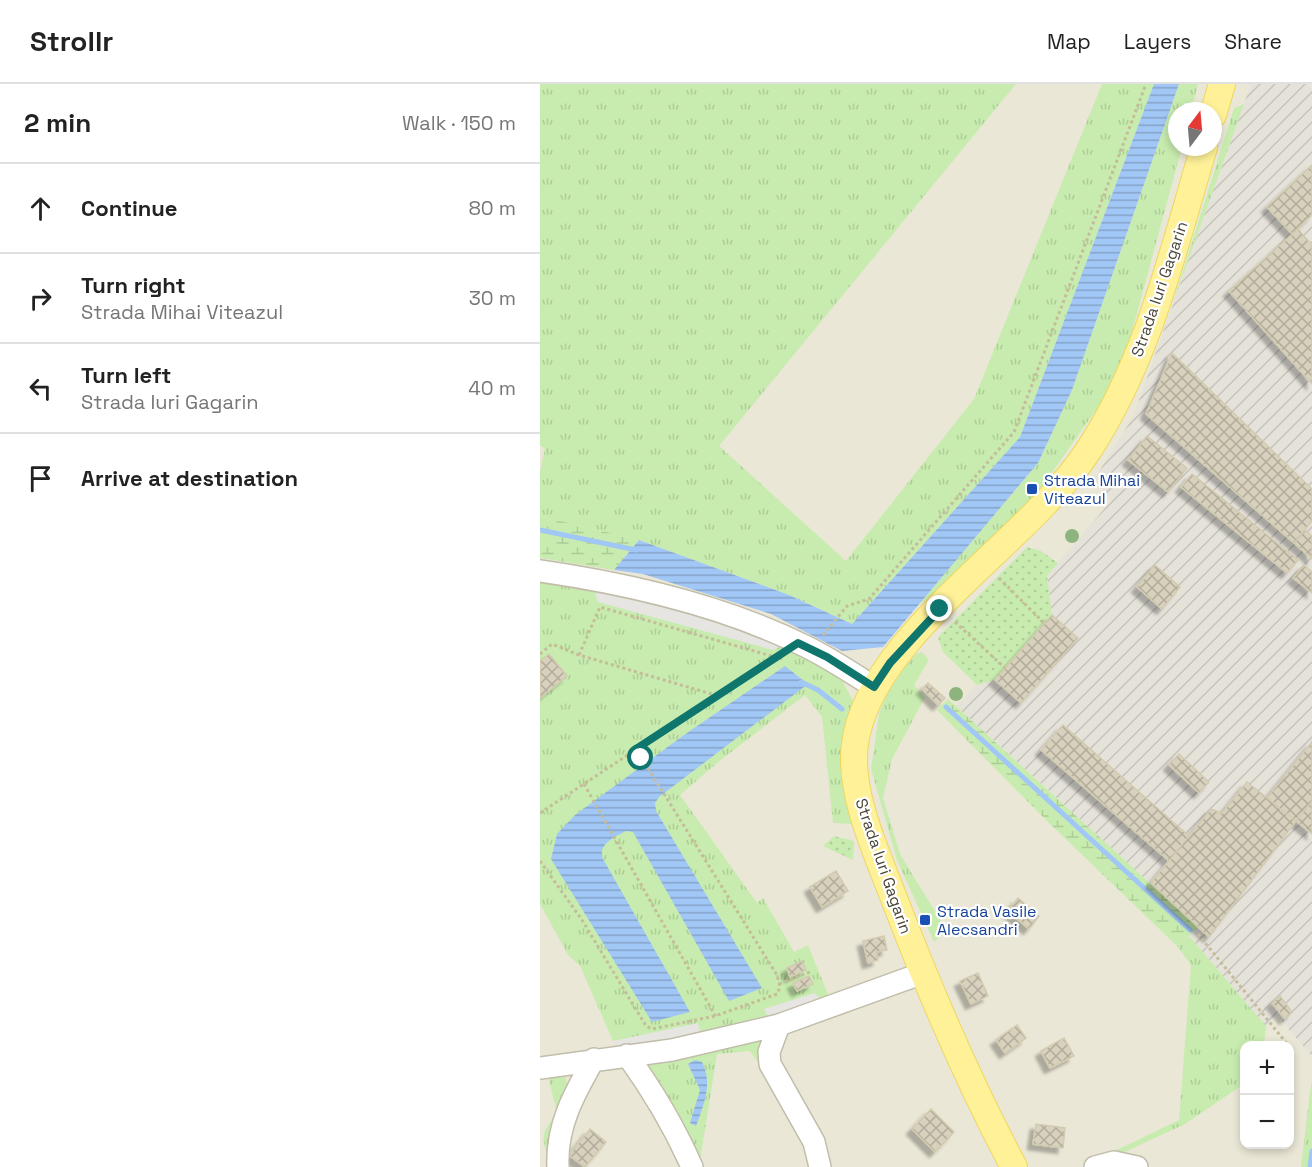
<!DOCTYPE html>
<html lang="en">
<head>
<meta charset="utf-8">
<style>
  body { margin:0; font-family:"Space Grotesk",sans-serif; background:#f2f2f2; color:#222 }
  .controls { position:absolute; right:18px; bottom:18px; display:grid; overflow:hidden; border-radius:12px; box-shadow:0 3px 9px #0003 }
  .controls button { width:54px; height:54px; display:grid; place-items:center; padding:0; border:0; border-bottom:2px solid #e0e0e0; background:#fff; color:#222; font:30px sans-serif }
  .compass { position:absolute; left:628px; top:18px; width:54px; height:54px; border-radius:50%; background:#fff; box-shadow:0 3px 9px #0003; rotate:16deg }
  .stop { position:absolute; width:18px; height:18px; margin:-14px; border:4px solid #0f766e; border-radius:50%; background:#fff }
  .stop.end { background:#0f766e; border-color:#fff; box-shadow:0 2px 6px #0008 }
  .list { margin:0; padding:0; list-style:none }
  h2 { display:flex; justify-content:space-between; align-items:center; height:78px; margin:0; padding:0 24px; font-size:26px }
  h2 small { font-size:20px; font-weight:400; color:#767676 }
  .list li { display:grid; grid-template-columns:39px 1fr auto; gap:18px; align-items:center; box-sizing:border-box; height:90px; padding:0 24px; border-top:2px solid #e0e0e0 }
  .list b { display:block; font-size:22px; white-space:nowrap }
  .list p { margin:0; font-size:20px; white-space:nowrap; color:#767676 }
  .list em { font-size:20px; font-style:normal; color:#767676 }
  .icon { flex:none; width:33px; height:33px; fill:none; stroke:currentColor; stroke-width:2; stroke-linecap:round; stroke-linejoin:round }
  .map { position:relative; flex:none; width:772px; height:1083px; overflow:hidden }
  header { display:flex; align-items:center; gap:36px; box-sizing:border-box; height:84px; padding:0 30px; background:#fff; border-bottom:2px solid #e0e0e0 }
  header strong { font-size:28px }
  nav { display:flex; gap:33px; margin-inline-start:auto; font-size:21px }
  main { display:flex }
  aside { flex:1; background:#fff }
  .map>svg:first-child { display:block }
  .residential { fill:#eae7d6; fill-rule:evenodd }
  .industrial { fill:url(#industrial-furrows) }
  .grass { fill:url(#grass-tufts) }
  .wetland { fill:url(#wetland-marsh) }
  .garden { fill:url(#garden-dots) }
  .parking { fill:#e7e5e1 }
  .water { fill:url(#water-rules) }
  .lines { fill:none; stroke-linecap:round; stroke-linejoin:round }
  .stream { stroke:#a1c7f6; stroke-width:5 }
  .building { fill:url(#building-cross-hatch); stroke:#d3cbb0; stroke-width:1.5; filter:url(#shadow) }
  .minor-casing { stroke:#c2bdaa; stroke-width:24 }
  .major-casing { stroke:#edd75f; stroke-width:28 }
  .path { stroke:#c5bc9a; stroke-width:3; stroke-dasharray:3 3; stroke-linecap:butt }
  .minor { stroke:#fff; stroke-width:21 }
  .major { stroke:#fff198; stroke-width:26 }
  .tree { fill:#8eb47d }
  .route { stroke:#0f766e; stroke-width:8 }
  .transit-dot { fill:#1a4fb4; stroke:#fff; stroke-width:2 }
  .labels { text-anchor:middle; stroke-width:4.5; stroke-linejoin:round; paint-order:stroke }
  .street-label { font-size:16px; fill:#4a4536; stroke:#fff }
  .transit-label { font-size:16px; fill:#164399; stroke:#fff; text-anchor:start }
</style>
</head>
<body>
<header>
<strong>Strollr</strong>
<nav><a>Map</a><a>Layers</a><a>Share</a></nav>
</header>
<main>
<aside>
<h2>2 min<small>Walk · 150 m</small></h2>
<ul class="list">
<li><svg class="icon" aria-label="ahead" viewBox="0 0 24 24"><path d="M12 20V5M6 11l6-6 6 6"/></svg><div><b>Continue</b></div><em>80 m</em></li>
<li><svg class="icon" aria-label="right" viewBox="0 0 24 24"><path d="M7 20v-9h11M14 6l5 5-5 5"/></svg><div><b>Turn right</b><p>Strada Mihai Viteazul</p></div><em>30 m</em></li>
<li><svg class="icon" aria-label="left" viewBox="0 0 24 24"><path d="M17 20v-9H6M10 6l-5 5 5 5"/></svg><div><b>Turn left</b><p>Strada Iuri Gagarin</p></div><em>40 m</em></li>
<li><svg class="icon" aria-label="arrive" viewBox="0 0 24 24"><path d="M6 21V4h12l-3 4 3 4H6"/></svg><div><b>Arrive at destination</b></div></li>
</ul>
</aside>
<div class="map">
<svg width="772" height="1083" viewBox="0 0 772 1083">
  <defs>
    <pattern id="industrial-furrows" width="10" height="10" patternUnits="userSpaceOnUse" patternTransform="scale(1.5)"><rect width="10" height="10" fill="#e5e2da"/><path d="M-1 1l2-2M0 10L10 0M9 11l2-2" fill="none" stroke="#c6c3bc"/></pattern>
    <pattern id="grass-tufts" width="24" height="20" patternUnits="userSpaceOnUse" patternTransform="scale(1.5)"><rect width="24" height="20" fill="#c8ecaf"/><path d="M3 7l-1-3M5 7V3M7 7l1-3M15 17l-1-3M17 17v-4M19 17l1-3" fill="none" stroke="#adcc97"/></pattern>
    <pattern id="wetland-marsh" width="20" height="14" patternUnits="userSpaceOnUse" patternTransform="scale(1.5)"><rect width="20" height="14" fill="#c8ecaf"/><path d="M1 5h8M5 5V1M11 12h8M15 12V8" fill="none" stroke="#adcc97"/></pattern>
    <pattern id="garden-dots" width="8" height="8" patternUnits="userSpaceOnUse" patternTransform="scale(1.5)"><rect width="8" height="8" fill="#c8ecaf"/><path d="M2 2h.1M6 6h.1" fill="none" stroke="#adcc97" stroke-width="1.8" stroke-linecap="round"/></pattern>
    <pattern id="water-rules" width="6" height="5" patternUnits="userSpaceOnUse" patternTransform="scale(1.5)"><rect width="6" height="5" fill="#a1c7f6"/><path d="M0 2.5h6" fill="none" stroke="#85a3c8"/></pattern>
    <pattern id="building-cross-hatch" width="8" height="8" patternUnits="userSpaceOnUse" patternTransform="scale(1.5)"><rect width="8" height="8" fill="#d8d1bd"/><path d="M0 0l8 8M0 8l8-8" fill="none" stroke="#b1ab9a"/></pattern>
    <filter id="shadow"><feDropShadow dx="-5.5" dy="5.5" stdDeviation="1.5" flood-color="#0004"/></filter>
  </defs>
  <rect width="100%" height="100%" fill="#f5f3e9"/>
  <path class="residential" d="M0,0H772V1083H0ZM637,27H673V63H637ZM704,962H750V1060H704Z"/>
  <path class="industrial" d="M711,0H767L772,6V972L737,932L726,942L649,852L657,842L416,622L437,601L455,596L512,531L507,492L571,417L555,394L593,333Z"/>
  <path class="grass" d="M0,0H476L179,362L306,477L434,315L562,0H614L480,353L312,540L249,511L99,456L0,432V388L5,364L0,362Z
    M639,0H658L651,27H637V63H642L587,266L565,313L502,403L402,507L380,519L498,379L532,306Z
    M704,20L633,219L694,24Z
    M0,497L86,513L243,561L280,579L303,598L313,617L305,657L313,740L293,739L282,633L265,611L177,679L140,711L217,819L223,814L254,868L268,861L290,915L229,934L160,949L73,957L40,882L28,871L0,820Z
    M382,568L389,576L374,601L385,613L352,675L343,714L360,770L407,847L394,858L357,776L331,685L339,630L345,613L364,584L376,570Z
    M649,852L726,942L724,961L704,962V1000L645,1040L576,1072L540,1077L579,1065L639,1036L651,881L637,862Z
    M226,950L221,982L210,967L177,970L159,1083L99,977Z
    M24,990C36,1013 16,1051 9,1075C0,1051 2,1049 17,1029L8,992Z
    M772,997V1083H761L770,1008Z"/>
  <path class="wetland" d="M0,432L99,456L74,486L0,474Z
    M408,615L658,843L637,862L508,738L397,626Z"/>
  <path class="garden" d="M487,463L501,467L518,479L507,492L512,531L455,596L437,601L403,568L398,553Z
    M294,752L314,757L313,776L283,762Z"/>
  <path class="parking" d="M54,505L184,539L243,561L233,566L58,518Z
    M275,909L282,917L229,934L224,925Z
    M158,939L160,949L77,966L73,957Z"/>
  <path class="water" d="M614,0H639L532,306L498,379L343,563L302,567L231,530L103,490L74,486L99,456L249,511L312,540L480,353Z
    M245,582L268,600L119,713L115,719L116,727L222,904L189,917L93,748L86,747C75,753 57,760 63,775L150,928L112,938L11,775L17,750L35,731L144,651Z
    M155,976L162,978C173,1000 164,1020 156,1042L150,1039L160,1006L148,980Z"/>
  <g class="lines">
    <path class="stream" d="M0,446L96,466
      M261,598L278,606L302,625
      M406,623L650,846
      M770,1083L772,1067"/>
  </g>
  <path class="building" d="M772,81V131L752,150L727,123Z
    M758,145L772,161V300L689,207Z
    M632,269L772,405V437L754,459L606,330Z
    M607,352L647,384L628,408L588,376Z
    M652,390L758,476L747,489L641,403Z
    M765,446L772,452V475L754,459Z
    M615,481L640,503L622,525L597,503Z
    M764,481L772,488V509L753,494Z
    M512,531L538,554L481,619L455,596Z
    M9,570L27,592L0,614V577Z
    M388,599L405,614L398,621L382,605Z
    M523,641L649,752L629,777L501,666Z
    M772,658V717L756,737L727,714Z
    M639,670L669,698L659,709L629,681Z
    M707,698L756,737L669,853L611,799L671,725L682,729Z
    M772,717V750L756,737Z
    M296,787L308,807L282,823L270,803Z
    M478,814L499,832L489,845L468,827Z
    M344,852L347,866L336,868L338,876L328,879L323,857Z
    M262,877L266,886L250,893L247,884Z
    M438,889L448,912L431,920L420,897Z
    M269,892L273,900L257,907L253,899Z
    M740,912L752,928L745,935L732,919Z
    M477,941L486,954L465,969L456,956Z
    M524,954L534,972L510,984L501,967Z
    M391,1025L414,1048L395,1068L372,1045Z
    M496,1040L525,1044L523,1064L493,1060Z
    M50,1045L66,1058L45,1083L29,1071Z"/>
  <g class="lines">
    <defs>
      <path id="minor" d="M0,487C90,500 185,522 267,563C291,575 312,589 334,603
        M239,941L229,968L230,980L274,1058L280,1083
        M87,971C113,1007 134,1042 152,1083
        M0,984L132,966L239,941L383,889
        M18,1083C16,1042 34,1010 54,975
        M555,1083L574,1078L597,1083"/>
      <path id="major" d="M673,31L682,0
        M474,1083C428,997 390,908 355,817C338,772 308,709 315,660C329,552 488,459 548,367C608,276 633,167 664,63"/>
    </defs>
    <use href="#minor" class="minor-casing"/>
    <use href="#major" class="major-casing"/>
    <path class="path" d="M459,494L504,539
      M415,538L465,584
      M283,551L307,522L329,515L474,348L606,0
      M0,570L12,560L39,571L175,611
      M39,571L60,523L242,575
      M44,700L176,933
      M0,729L236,573
      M0,777L42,836L106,942L112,945L175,932L237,910L240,903L237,891L96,665
      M658,850L748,961
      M239,900L270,888"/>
    <use href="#minor" class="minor"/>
    <use href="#major" class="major"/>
  </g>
  <g class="tree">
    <circle cx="532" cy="452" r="7"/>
    <circle cx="416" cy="610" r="7"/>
  </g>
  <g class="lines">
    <path class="route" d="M101,674L96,665L258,559L287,573L334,603L350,579L400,525"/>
  </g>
  <g class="transit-dot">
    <rect x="486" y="399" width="12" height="12" rx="3"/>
    <rect x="379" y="830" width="12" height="12" rx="3"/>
  </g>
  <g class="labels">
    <g class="street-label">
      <text transform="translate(619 205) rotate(-71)" y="6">Strada Iuri Gagarin</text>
      <text transform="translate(344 782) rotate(71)" y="6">Strada Iuri Gagarin</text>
    </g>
    <g class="transit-label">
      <text x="504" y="402">Strada Mihai<tspan x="504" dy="18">Viteazul</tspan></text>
      <text x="397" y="833">Strada Vasile<tspan x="397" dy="18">Alecsandri</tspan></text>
    </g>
  </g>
</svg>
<div class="controls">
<button>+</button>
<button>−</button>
</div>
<svg class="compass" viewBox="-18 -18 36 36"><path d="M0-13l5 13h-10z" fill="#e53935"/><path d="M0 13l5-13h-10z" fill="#767676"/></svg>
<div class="stop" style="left:101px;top:674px"></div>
<div class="stop end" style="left:400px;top:525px"></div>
</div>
</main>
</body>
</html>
